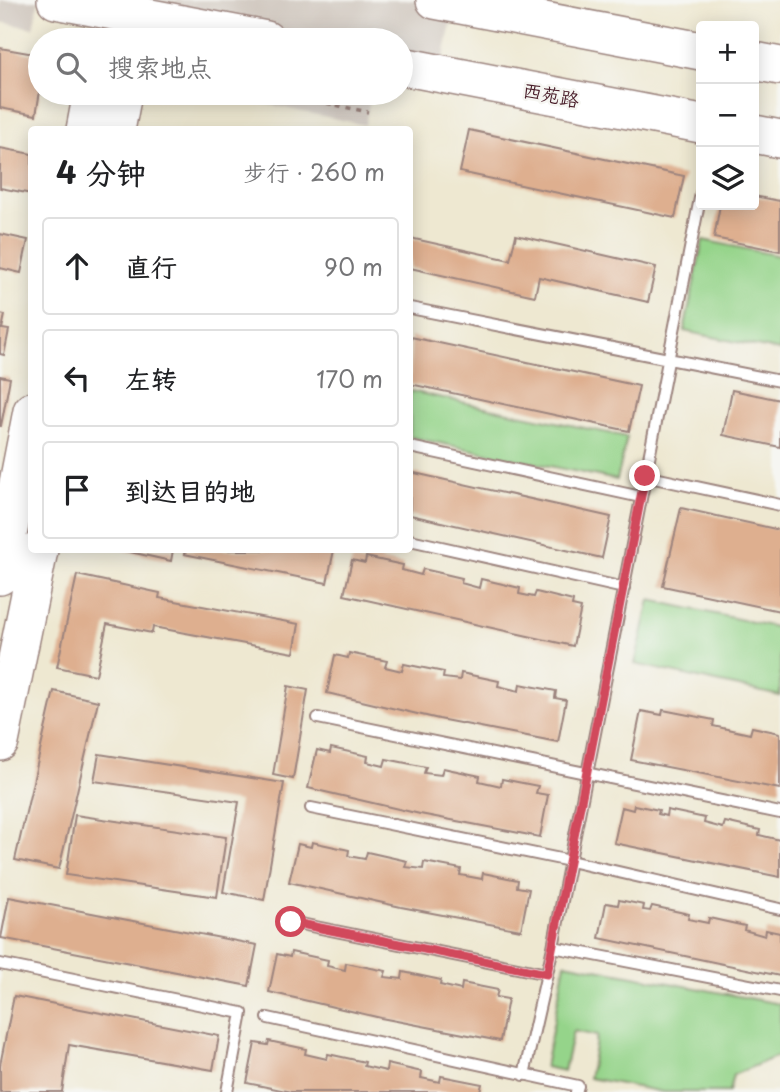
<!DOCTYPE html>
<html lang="zh">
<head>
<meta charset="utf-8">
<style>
  body { margin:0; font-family:"Playpen Sans","LXGW WenKai TC",sans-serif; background:#f2f2f2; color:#202124 }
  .controls { position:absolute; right:21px; top:21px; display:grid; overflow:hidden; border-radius:7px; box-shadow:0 4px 18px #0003 }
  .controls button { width:63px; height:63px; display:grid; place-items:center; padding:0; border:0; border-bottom:2px solid #e0e0e0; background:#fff; color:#202124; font:35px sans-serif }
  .stop { position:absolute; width:21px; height:21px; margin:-16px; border:5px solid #d1495b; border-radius:50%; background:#fff }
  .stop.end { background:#d1495b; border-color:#fff; box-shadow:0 2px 7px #0008 }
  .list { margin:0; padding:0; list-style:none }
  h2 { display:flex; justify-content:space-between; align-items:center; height:91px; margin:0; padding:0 28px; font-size:30px }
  h2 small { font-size:23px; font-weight:400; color:#757577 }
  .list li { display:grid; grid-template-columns:46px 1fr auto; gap:21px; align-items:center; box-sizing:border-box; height:98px; margin:0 14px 14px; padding:0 14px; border:2px solid #e0e0e0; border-radius:7px }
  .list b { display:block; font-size:26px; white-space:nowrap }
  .list em { font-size:23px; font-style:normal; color:#757577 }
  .icon { flex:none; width:38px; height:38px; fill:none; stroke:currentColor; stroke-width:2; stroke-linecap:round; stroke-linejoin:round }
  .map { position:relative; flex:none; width:780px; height:1092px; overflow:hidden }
  .search { position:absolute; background:#fff; box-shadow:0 4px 18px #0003; left:28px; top:28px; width:385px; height:77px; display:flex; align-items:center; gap:18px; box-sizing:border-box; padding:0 24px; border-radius:38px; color:#757577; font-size:26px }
  .panel { position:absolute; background:#fff; box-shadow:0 4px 18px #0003; left:28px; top:126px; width:385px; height:427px; border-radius:7px }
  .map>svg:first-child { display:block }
  .industrial { fill:#ccc2b9 }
  .green { fill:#95d48a; stroke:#707a5a; stroke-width:2 }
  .building { fill:#deaf8f }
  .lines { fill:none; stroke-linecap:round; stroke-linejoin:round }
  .lane-casing { stroke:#9c847e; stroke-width:14 }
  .primary-casing { stroke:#9c847e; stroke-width:40 }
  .path { stroke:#9c847e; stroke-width:3.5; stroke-dasharray:5 5; stroke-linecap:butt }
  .lane { stroke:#fff; stroke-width:10 }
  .primary { stroke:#fff; stroke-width:37 }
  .route { stroke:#d1495b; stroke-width:9 }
  .labels { text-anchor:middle; stroke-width:5; stroke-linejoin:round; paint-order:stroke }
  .street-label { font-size:19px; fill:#4a1f2b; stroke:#f6f6f2 }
</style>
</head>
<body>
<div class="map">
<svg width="780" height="1092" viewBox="0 0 780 1092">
  <rect width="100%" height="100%" fill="#f6f6f2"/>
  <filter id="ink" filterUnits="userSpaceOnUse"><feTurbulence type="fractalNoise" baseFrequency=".0143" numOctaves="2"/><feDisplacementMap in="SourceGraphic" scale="14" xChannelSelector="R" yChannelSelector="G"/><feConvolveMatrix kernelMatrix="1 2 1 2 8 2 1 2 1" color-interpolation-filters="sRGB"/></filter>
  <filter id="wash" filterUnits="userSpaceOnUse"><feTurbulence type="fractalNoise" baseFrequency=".00686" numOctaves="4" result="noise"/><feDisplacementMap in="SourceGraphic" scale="28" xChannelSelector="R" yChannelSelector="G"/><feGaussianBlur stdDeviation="1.57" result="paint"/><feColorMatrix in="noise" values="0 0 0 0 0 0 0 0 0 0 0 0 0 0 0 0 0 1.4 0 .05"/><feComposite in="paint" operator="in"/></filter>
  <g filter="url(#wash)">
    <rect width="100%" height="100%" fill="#eee8d1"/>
    <path class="industrial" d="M0,0H39L33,28L0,22Z
      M107,0H427L455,5L442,66L401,58V40H312Z
      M244,93H334L370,100L365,125L242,99Z"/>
    <path class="green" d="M703,240L780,256V351L684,331Z
      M410,391L627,437L617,480L410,437Z
      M650,600L780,628V696L635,664Z
      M565,963L780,1004V1055L733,1075L729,1092H663L589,1078L597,1036L573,1031L564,1071L545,1067Z"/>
    <g id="blocks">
      <path class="building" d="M0,48L40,55V91L36,115L0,108Z
        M469,130L684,176L675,218L460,172Z
        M0,148L32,154V194L0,188Z
        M754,196L780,201V251L714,238L720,205H754Z
        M0,234L28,240L21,273L0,268Z
        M516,235L656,267L648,302L539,277L535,296L410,268V238L510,260Z
        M0,314L5,315L2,329L9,330L4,355L0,354Z
        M411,337L639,386L629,431L410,384Z
        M0,376L10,378L1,426H0Z
        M732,390L780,400V447L723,435Z
        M410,472L611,517L602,558L410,515Z
        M681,508L780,530V611L663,586Z
        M121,550H173L171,561Z
        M185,550H334L327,583L184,554Z
        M366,557L403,565L402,570L421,575L423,569L462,578L461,583L479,588L481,579L520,588L519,594L534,597L536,592L573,601L572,606L581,608L573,646L344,595L352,560L365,563Z
        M77,575L160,593L159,598L299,624L294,653L153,627L152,633L107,624L96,675L57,667Z
        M349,653L387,661L385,667L402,671L404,664L444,672L443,678L460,680L461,673L499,681L498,686L519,691L520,684L556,691L555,698L566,700L558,742L439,719L327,693L335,655L348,658Z
        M288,686L308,690L293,779L273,775Z
        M54,691L98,701L59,869L15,860Z
        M663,710L714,720L713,726L750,734L752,727L780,733V789L631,760L641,711L662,715Z
        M331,748L368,756L367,762L384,766L386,759L426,767L424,773L441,775L443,768L480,776L479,781L501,786L502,779L538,786L536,793L548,795L540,837L420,814L308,788L317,750L330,753Z
        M99,754L284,783L264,900L223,892L239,802L94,781Z
        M634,805L659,810L658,814L666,816L667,810L705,818L704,823L723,828L725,822L760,830L759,835L780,840V877L614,843L622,807L633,810Z
        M75,815L226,837L217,897L66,875Z
        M312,842L349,850L348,856L365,859L367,852L407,861L405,867L423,869L424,862L461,869L460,875L482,879L483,873L518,880L517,887L529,889L521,930L401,907L289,882L298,844L311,847Z
        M9,897L257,945L249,986L1,938Z
        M619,900L644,905L643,910L650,911L652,906L689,914L688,919L708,923L709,918L745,926L744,930L765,936L766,930L780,933V976L599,938L606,903L618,905Z
        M291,952L328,960L327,966L345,970L346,963L386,971L384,977L402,979L403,972L441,980L440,985L461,990L462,983L498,990L496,997L508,999L500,1041L381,1018L269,992L277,954L290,957Z
        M14,996L219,1036L213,1070L69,1045L62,1092H0V1065Z
        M269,1041L306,1049L305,1054L327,1059L328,1054L365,1062L364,1066L386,1071L387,1064L422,1072L421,1078L440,1082L441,1076L482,1084L480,1092H291L247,1083L255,1043L268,1045Z"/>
    </g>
  </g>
  <g filter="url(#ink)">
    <use href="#blocks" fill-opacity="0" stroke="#9c847e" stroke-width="2"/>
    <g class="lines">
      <defs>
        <path id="lane" d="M410,308L780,381
          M410,447L641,497
          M645,476L780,505
          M410,540L624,588
          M318,718L780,813
          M311,808L570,861L780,909
          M291,922L547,974
          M553,947L780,991
          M0,964L242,1013L227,1092
          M268,1018L578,1086L576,1092
          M524,1075L553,947L701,193"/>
        <path id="primary" d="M56,0L266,40
          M435,0L701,51
          M754,61L780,66
          M401,66L701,124
          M85,130L92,93
          M116,130L123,93
          M754,134L780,139
          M0,576L32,411
          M0,742L39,550"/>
      </defs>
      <use href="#lane" class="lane-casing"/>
      <use href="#primary" class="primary-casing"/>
      <path class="path" d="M278,93L368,112"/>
      <use href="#lane" class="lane"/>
      <use href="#primary" class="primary"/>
    </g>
  </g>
  <g class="lines" filter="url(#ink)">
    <path class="route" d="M291,922L547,974L645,476"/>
  </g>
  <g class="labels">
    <g class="street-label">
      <text transform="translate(551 95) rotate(11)" y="7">西苑路</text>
    </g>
  </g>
</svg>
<div class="controls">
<button>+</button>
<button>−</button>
<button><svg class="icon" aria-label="layers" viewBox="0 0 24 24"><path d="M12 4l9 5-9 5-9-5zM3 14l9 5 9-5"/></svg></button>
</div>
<div class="stop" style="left:291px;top:922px"></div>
<div class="stop end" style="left:645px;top:476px"></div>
<div class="search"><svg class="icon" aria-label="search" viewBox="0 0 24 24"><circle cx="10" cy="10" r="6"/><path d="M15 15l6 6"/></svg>搜索地点</div>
<section class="panel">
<h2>4 分钟<small>步行 · 260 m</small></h2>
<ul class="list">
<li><svg class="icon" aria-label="ahead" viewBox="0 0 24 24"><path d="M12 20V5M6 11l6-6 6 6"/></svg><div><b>直行</b></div><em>90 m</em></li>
<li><svg class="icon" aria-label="left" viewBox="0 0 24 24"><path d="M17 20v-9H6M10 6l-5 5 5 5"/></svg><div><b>左转</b></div><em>170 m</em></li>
<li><svg class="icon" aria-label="arrive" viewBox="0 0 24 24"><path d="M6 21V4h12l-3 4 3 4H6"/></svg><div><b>到达目的地</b></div></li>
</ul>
</section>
</div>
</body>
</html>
